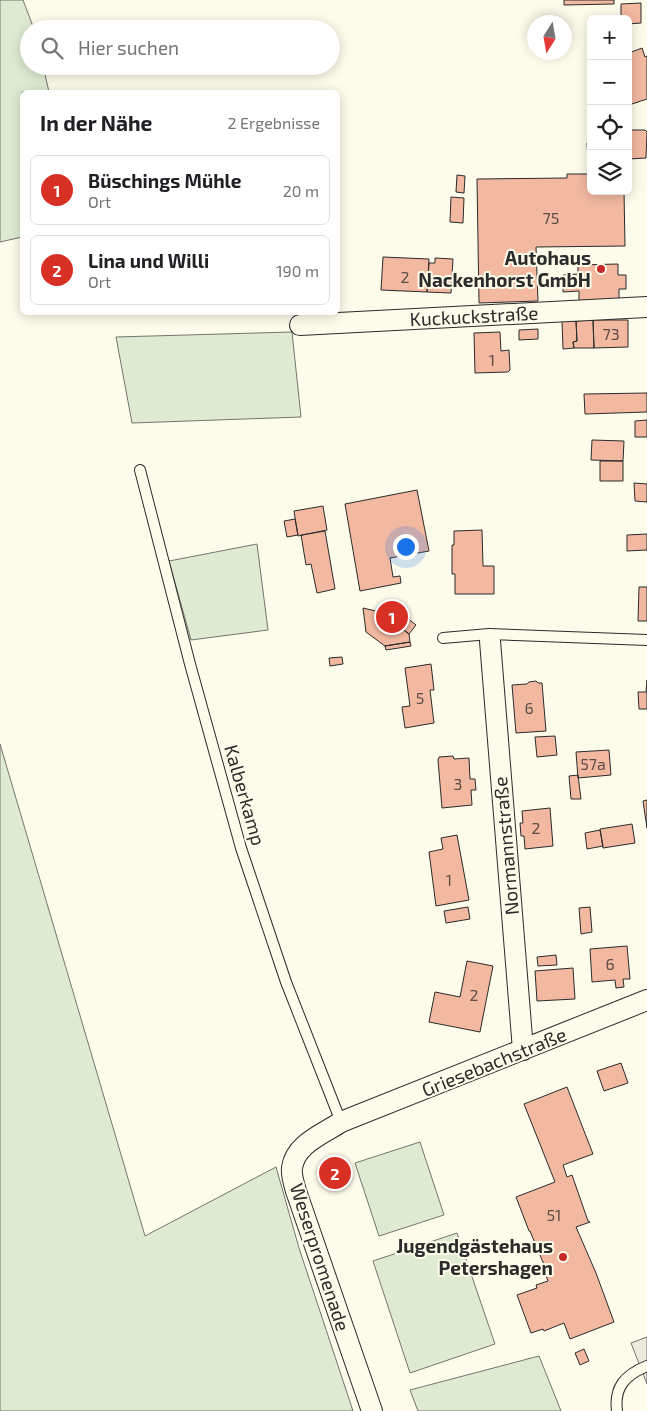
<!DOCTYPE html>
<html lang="de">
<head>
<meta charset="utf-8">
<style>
  body { margin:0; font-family:"Exo 2",sans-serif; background:#f6f6f6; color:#202124 }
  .controls { position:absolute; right:15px; top:15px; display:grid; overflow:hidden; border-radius:8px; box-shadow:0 2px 12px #0003 }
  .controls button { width:45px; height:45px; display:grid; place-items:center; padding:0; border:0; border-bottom:1px solid #e0e0e0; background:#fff; color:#202124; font:25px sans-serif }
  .compass { position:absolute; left:527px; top:15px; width:45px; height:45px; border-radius:50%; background:#fff; box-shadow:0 2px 12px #0003; rotate:191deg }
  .you { position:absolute; left:405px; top:546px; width:18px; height:18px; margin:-12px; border:4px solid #fff; border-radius:50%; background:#1a73e8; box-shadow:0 0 0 8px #1a73e833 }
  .badge { display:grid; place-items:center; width:32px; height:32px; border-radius:50%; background:#d93025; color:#fff; font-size:16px; font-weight:700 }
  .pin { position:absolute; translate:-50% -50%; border:2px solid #fff; box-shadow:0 1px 5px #0006 }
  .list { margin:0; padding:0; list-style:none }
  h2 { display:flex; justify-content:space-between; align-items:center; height:65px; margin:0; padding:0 20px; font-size:21px }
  h2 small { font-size:16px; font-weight:400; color:#757577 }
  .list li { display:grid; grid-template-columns:32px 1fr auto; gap:15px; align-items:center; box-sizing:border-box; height:70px; margin:0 10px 10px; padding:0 10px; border:1px solid #e0e0e0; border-radius:8px }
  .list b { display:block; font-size:19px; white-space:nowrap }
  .list p { margin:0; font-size:16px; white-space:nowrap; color:#757577 }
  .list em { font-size:16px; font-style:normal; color:#757577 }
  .icon { flex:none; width:28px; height:28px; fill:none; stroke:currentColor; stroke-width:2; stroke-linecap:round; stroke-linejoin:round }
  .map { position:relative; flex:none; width:647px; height:1411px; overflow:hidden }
  .search { position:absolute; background:#fff; box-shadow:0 2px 12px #0003; left:20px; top:20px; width:320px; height:55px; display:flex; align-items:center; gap:12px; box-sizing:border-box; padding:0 18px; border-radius:28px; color:#757577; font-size:19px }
  .panel { position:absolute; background:#fff; box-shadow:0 2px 12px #0003; left:20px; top:90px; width:320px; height:225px; border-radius:8px }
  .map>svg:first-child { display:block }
  .green { fill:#deebd1; stroke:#74746e }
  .parking { fill:#eceadb; stroke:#74746e }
  .building { fill:#f2b8a0; stroke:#2b2b2b }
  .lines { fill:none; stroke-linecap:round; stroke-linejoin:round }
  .lane-casing { stroke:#2b2b2b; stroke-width:12 }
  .street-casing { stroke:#2b2b2b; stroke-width:22 }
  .lane { stroke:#fdfbea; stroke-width:10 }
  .street { stroke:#fdfbea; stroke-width:20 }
  .poi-dot { fill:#c62828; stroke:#fdfbea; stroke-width:2 }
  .labels { text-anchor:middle; stroke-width:4; stroke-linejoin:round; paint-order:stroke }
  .number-label { font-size:16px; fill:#5d4e48 }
  .poi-label { font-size:19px; font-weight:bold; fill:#2b2b2b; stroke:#fdfbea; text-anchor:end }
  .street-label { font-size:19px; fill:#2b2b2b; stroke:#fdfbea }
</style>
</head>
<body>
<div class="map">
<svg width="647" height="1411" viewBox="0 0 647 1411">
  <rect width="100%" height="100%" fill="#fdfbea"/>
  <path class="green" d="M0,0H23L34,29H29V66H43L49,92H22V237L0,242Z
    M292,332L301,417L132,423L116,337Z
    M257,544L268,630L191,640L169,561Z
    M0,744L145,1236L276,1167L299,1248L353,1411H0Z
    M420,1142L444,1215L379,1236L355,1163Z
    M457,1233L495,1344L410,1373L373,1261Z
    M539,1356L561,1411H418L410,1390Z"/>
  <path class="parking" d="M647,1337V1384L631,1343Z"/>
  <path class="building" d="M564,0H614V4L564,5Z
    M641,3V23L628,24V19H621V4Z
    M642,48L645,57L647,56V99L629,105L628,50L629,53Z
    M628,130H645L647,132L646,158L628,159Z
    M587,143H591V160H588Z
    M567,174H591V191H624L625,246L536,247L538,301L479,303L477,179L567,178Z
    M457,175L465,176L464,193L456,192Z
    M451,197L464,198L463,223L450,222Z
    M383,257L429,259L427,292L381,290Z
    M435,258L453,259L451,293L427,292L429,263H435Z
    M618,264V275H626V289H619V300L579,301V291L563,292V275L578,274V265Z
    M593,320L594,348H574L573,342L577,341L576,321Z
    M593,320H628V347L594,348Z
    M562,321H576L577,341L573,342L574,348L563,349Z
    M538,329V339L519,340V330Z
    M500,332L501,351L509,350L510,370L508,372L475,373L474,333Z
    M647,393V412L585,414L584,394Z
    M647,420V437H635V421Z
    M592,440L624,441L623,461L591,460Z
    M600,461H623V481H600Z
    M634,483L647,484V502L635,501Z
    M417,490L429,551L390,558L393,577L400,576L401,583L360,591L345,504Z
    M323,506L327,530L298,536L294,511Z
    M295,519L298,535L287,537L284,521Z
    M482,530L483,566H494V594H455V574H452V545H454V531Z
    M325,531L335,589L317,593L311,564L306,565L301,535Z
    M647,534V550L627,551V535Z
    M639,587H647V621H638Z
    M378 617a14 14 0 1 1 28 0a14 14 0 1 1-28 0Z
    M363,608L380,612L378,615L379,623L384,629L392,631L401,628L409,634L410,642L385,646L366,632Z
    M406,617L416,625L409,634L401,628L405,623Z
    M410,642L411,646L386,650L385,646Z
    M342,657L343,664L330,666L329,658Z
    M431,664L434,690H430L434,723L405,728L402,707L410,706L405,668Z
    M647,680V709H639L638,692H646Z
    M536,681L538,683H542L546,731L516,733L512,685L527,684L529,682Z
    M555,736L557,755L537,757L535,737Z
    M609,750L611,775L578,778L576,752Z
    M453,756L454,759L469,758L470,779H475L476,790H471L472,805L442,808L438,760L439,757Z
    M578,775L581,799H571L569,776Z
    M647,800V828L643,801Z
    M550,808L553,846L525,849L524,836H521L520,823H523L522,811Z
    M632,824L635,843L603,848L600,829Z
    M600,830L603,846L587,849L585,833Z
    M457,835L469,900L436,906L429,852L443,849L441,838Z
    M468,907L470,919L446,923L444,911Z
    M590,907L592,932L581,934L579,908Z
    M627,946L630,979H623L624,987L616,988L615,980L592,982L590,949Z
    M556,955L557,965L538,966L537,957Z
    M467,961L493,966L480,1032L429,1022L435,992L460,997Z
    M573,968L575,999L537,1001L535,971Z
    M621,1063L628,1083L604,1091L597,1071Z
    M567,1087L593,1154L563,1165L567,1177L572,1175L588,1221L590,1222L576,1227L596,1273L614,1322L570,1339L564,1323L544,1331L543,1329L531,1333L517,1295L537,1288L536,1285L548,1281L542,1265L544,1264L542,1260L530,1231H529L516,1197L555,1182L524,1104Z
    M584,1349L589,1361L580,1365L575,1353Z"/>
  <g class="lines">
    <defs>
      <path id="lane" d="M140,470L190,664L241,848L286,982L341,1122
        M443,638L489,634L647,640
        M617,1411C614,1387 625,1375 647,1366"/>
      <path id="street" d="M300,325L647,307
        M490,641L523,1050
        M372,1411L296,1191C294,1184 291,1175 292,1168C295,1144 323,1134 341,1122L647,1000"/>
    </defs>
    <use href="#lane" class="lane-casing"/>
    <use href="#street" class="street-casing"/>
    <use href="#lane" class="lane"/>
    <use href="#street" class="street"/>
  </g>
  <g class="poi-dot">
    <circle cx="601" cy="269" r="5"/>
    <circle cx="563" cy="1257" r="5"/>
  </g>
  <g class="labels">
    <g class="number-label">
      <text x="551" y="224">75</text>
      <text x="405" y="283">2</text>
      <text x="611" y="340">73</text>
      <text x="492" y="366">1</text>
      <text x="420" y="704">5</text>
      <text x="529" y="714">6</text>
      <text x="593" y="770">57a</text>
      <text x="458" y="790">3</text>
      <text x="536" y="834">2</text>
      <text x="449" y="886">1</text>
      <text x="610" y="970">6</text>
      <text x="474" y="1001">2</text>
      <text x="554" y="1221">51</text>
    </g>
    <g class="poi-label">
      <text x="591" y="265">Autohaus<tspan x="591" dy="22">Nackenhorst GmbH</tspan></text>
      <text x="553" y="1253">Jugendgästehaus<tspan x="553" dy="22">Petershagen</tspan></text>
    </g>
    <g class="street-label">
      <text transform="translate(474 316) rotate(-3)" y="7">Kuckuckstraße</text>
      <text transform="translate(245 795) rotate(74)" y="7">Kalberkamp</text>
      <text transform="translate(506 846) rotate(-95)" y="7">Normannstraße</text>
      <text transform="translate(494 1062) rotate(-22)" y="7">Griesebachstraße</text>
      <text transform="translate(320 1257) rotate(72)" y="7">Weserpromenade</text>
    </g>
  </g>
</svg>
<div class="controls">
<button>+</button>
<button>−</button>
<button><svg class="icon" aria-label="locate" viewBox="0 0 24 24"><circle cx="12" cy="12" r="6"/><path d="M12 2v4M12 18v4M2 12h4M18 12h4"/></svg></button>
<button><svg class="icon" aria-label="layers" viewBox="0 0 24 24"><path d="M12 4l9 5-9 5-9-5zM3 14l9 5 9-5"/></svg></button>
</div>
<svg class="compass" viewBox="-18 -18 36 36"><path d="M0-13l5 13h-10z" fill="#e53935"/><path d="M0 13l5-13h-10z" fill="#757577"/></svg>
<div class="you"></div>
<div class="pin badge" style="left:392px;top:617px">1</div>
<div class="pin badge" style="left:335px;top:1173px">2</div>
<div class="search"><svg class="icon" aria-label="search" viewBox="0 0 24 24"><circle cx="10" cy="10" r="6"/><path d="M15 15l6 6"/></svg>Hier suchen</div>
<section class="panel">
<h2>In der Nähe<small>2 Ergebnisse</small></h2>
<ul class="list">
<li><span class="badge">1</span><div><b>Büschings Mühle</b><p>Ort</p></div><em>20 m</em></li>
<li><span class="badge">2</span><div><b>Lina und Willi</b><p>Ort</p></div><em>190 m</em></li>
</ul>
</section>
</div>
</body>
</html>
